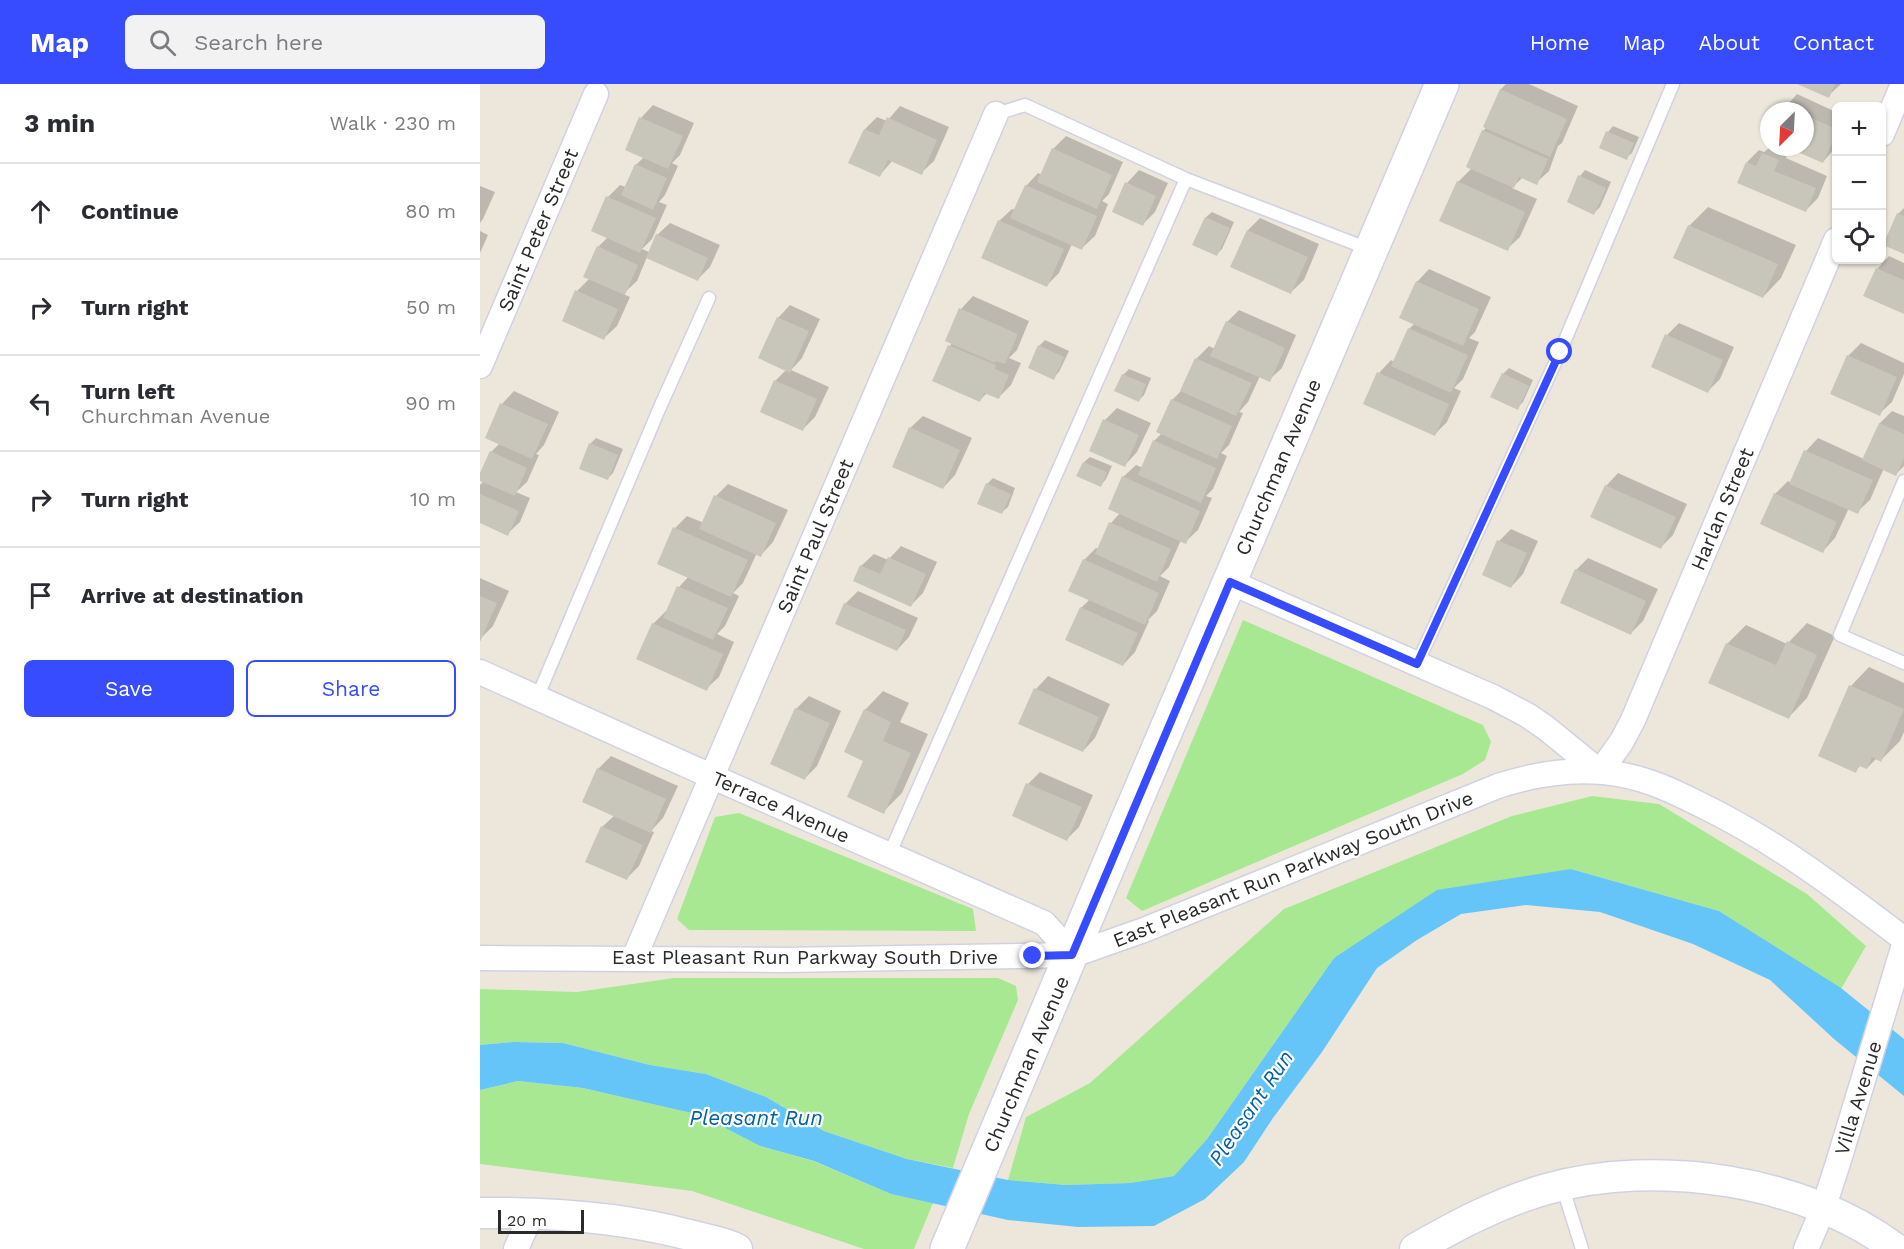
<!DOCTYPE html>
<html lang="en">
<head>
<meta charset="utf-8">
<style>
  body { margin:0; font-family:"Work Sans",sans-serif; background:#f2f2f3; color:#2b2b33 }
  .controls { position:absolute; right:18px; top:18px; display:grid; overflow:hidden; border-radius:9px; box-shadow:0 2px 4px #0004 }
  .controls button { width:54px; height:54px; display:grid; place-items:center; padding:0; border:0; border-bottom:2px solid #e1e1e2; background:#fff; color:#2b2b33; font:30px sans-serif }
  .compass { position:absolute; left:1280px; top:18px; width:54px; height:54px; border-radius:50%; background:#fff; box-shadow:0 2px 4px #0004; rotate:204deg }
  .scale { position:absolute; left:18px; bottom:15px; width:86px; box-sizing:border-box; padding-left:6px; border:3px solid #2a2a2a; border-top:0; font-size:16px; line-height:21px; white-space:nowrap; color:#2a2a2a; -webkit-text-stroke:4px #fff; paint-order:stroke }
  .stop { position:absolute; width:18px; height:18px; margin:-14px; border:4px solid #374bff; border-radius:50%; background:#fff }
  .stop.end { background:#374bff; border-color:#fff; box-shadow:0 2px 6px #0008 }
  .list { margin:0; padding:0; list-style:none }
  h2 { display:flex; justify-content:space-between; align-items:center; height:78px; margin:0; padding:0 24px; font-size:26px }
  h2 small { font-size:20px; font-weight:400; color:#7c7c81 }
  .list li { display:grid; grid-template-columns:39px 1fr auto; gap:18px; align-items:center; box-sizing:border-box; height:96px; padding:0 24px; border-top:2px solid #e1e1e2 }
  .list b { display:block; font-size:22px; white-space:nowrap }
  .list p { margin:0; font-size:20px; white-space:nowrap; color:#7c7c81 }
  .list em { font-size:20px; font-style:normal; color:#7c7c81 }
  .actions { display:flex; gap:12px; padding:18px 24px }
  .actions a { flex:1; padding:14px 0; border:2px solid #374bff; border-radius:9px; text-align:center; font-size:21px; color:#374bff }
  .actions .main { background:#374bff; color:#fff }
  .icon { flex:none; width:33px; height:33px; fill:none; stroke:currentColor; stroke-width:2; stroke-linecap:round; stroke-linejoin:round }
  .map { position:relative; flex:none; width:1424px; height:1165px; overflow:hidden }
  header { display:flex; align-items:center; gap:36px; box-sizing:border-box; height:84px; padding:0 30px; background:#374bff; color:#fff }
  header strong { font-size:28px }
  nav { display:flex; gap:33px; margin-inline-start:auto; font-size:21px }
  .search { width:420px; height:54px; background:#f2f2f3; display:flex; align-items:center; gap:15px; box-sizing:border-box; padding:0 21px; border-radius:9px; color:#7c7c81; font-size:22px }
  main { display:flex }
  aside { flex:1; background:#fff }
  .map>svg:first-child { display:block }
  .green { fill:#a9e893 }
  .water { fill:#66c5f8 }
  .shadow { fill:#0003 }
  .building { fill:#c8c5ba }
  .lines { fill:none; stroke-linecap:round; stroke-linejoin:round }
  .service-casing { stroke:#d0d2e4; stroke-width:15 }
  .minor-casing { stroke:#d0d2e4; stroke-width:27 }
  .tertiary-casing { stroke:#d0d2e4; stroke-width:33 }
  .secondary-casing { stroke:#d0d2e4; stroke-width:36 }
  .service { stroke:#fff; stroke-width:12 }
  .minor { stroke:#fff; stroke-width:24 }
  .tertiary { stroke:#fff; stroke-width:30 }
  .secondary { stroke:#fff; stroke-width:33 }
  .route { stroke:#374bff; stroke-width:8 }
  .labels { text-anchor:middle; stroke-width:4.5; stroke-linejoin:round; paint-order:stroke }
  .street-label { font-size:20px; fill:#2a2a2a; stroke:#fff }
  .water-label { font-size:21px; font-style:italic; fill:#0360a6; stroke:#fff }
</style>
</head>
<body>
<header>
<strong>Map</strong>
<div class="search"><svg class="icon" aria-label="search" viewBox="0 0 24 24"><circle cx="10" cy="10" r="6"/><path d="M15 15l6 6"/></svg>Search here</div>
<nav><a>Home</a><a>Map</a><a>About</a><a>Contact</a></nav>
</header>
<main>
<aside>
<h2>3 min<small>Walk · 230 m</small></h2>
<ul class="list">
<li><svg class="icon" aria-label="ahead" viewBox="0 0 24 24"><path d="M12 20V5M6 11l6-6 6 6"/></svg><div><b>Continue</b></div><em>80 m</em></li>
<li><svg class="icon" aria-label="right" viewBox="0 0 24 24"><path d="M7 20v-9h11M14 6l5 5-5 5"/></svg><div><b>Turn right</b></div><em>50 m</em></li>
<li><svg class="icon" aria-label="left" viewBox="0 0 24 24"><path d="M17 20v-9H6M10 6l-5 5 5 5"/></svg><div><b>Turn left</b><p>Churchman Avenue</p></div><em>90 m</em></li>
<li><svg class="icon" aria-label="right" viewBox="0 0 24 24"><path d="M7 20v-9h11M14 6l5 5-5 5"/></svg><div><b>Turn right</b></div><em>10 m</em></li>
<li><svg class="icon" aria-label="arrive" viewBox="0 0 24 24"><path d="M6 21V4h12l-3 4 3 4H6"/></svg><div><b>Arrive at destination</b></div></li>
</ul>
<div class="actions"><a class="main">Save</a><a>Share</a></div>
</aside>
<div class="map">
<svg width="1424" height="1165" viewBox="0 0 1424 1165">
  <rect width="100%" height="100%" fill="#ede7db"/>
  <path class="green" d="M763,536L1003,641L1011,658L1005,676L983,690L662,827L646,814Z
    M1112,712L1179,720L1327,810L1386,862L1361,905L1239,827L1091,785L854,874L727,1055L694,1092L650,1099L586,1101L528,1096L546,1033L610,999L804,825L1032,732Z
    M259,729L493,825L496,847L209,846L197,835L235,733Z
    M194,894H518L536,902L538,916L489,1030L473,1084L427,1075L344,1047L286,1013L226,990L170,981L83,959L33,958L0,961V905L97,908Z
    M38,997L103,1004L220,1031L280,1062L333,1077L411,1110L453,1119L434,1165H384L212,1107L0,1080V1006Z"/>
  <path class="water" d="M1091,785L1239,827L1361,904L1424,955V1012L1354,955L1290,896L1213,860L1120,828L1046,821L981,830L937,856L897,884L842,968L793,1034L764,1078L725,1115L674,1142L598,1143L528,1136L411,1110L334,1077L280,1062L220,1031L103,1004L38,997L0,1006V961L33,958L83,959L170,981L226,990L286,1013L344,1047L427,1075L528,1096L586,1101L650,1099L694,1092L727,1055L854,874L957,806Z"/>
  <path class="shadow" d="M1026,0H1049L1098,22L1082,59L1078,62L1069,87L1056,99L1043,93L1032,104L1057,115L1040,153L1027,165L978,98L992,84L1003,47L1007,43L1005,42L1021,5Z
    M1320,0H1361L1348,12Z
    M1317,10L1356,28V63L1343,78L1310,63L1306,74L1347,92L1338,114L1326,126L1267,78L1279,66L1284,68L1290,63H1325V27H1302Z
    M173,21L214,39L200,71L192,79L198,82L185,111L179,118L187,121L172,155L162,165L169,168L177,151L190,139L240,161L230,183L218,195L167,173L157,197L143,210L150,213L137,242L124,254L97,207L110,194L118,163L128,153V113L140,101L146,103L156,81L164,73L147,65L161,34Z
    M420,22L469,43L454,77L441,89L413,76L399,92L385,45L397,33L407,37Z
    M1133,42L1159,53L1152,69L1146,74L1121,63L1128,48Z
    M586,52L643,78L629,110L622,117L628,120L615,152L602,164L592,160L579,189L567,201L519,137L532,125L535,126L546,102L558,89L562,91L573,65Z
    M659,86L688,99L675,128L663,140L634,127L647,99Z
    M1105,86L1131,98L1120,123L1114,129L1100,92Z
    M0,102L15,108L3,135L0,139Z
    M1228,123L1316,161L1301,194L1283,213L1195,174L1210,141Z
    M1424,124V168L1418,130Z
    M732,128L754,138L742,165L737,170L714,160L726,133Z
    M780,134L839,160L824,196L811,208L752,182L768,146Z
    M0,147L8,151L0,169Z
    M1409,172L1424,179V228L1397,185Z
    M949,185L1011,213L995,248L989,254L999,258L983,295L974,304L981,307L967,338L954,351L899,289L911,276L914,278L929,245L935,239L937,198Z
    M493,212L549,237L537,266L529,274L541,279L531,301L518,314L507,309L500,316L454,296L472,258L481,225Z
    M310,221L340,235L322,274L311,286L349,303L335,333L323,345L295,297L307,285L298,234Z
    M759,226L816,251L802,284L789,296L780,292L768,318L759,328L763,329L749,361L741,369L747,372L733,405L726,412L732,414L718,446L705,458L701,456L689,483L680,492L690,497L677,527L668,536L669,537L655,568L643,581L601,524L610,515L604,476L616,464L619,465L631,439L640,429L643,393L656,381L663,384L674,357L682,349L692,316L702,306L716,275L729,262L735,265L747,238Z
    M1199,239L1254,263L1240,295L1228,307L1187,251Z
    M565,256L589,267L579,288L573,294L559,262Z
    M1381,259L1424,279V290L1412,318L1399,330L1368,272Z
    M1029,284L1053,296L1043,318L1037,324L1023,290Z
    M649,285L671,294L664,311L658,317L636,307L643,291Z
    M34,307L79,328L64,361L56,370L59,371L47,398L36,408L50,414L40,438L27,450L0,438V401L4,397L0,395V393L11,368L20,359L22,320Z
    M637,324L671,339L657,368L645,381L625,336Z
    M1412,327L1424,332V382L1416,390L1404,384L1390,416L1377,428L1369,424L1355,454L1343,467L1295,410L1308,397L1311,399L1326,367L1338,354L1384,375L1400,339Z
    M443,332L492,354L475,391L463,404L430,344Z
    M116,354L143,365L133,389L127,395L110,360Z
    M610,373L632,382L626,395L621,401L604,378Z
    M1138,389L1207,420L1193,451L1181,463L1126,402Z
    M513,394L535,404L528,423L522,428L507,400Z
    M248,400L308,426L293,458L281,471L277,469L263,499L253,509L259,512L245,542L237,550L254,558L239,593L226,605L173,540L186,527L187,528L199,503L209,492L195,444L207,432L224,439L236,412Z
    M1031,445L1058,457L1043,490L1031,503L1019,457Z
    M421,462L457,478L443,509L431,521L381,482L394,470L408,476Z
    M1108,474L1178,505L1163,537L1151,549L1096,486Z
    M0,494L29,507L13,542L0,555Z
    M378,507L438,534L429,553L417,566L365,520Z
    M1327,539L1355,552L1327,614L1309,633L1247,560L1266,541L1307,560Z
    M1389,583L1424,599V648L1420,657L1401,676L1397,674L1387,684L1381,681L1375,687L1371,602Z
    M568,592L630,620L615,654L603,667L556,605Z
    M403,607L429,619L420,638L448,650L422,709L403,728L385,676V626Z
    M329,612L361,627L337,682L325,694L316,625Z
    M131,672L198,702L183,734L171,747L174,748L159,782L146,795L122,743L135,731L118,685Z
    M560,688L613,711L599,743L587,755L548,700Z"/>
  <path class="building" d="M1317,0H1355L1349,14Z
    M1020,5L1087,35L1070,73L1003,43Z
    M1303,22L1315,27H1301Z
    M1325,31L1356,45V50L1343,79L1306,63H1325Z
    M159,33L203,52L188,85L145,66Z
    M407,33L457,56L442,91L408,76L400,93L368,79L384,45L399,51Z
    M1002,46L1068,75L1057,101L1039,93L1034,104L986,83Z
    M1126,47L1154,59L1147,76L1119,64Z
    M572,64L632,91L617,125L557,98Z
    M1282,69L1299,76L1294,87L1336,104L1326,128L1257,99L1266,78L1276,82Z
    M155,80L187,94L173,126L141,111Z
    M1098,91L1126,104L1114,131L1087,118Z
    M977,97L1045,128L1028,167L959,137Z
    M645,98L676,112L663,142L632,128Z
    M545,101L617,132L602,166L530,134Z
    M126,112L176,134L160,169L111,147Z
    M1417,129L1424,132V170L1403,161Z
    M725,133L750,144L737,172L712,161Z
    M518,136L584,165L567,203L501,174Z
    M1208,141L1298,180L1283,214L1193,174Z
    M767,146L828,173L811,210L750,183Z
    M176,150L228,174L218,197L166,174Z
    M117,162L158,181L145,211L103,193Z
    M1396,184L1424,196V230L1383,212Z
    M936,197L999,225L983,262L919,234Z
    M95,206L138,225L124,256L82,237Z
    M479,224L538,250L525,280L516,277L515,279L465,257Z
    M297,233L329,247L310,289L278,274Z
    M746,237L805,264L790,298L730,272Z
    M928,244L988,271L971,309L911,282Z
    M1185,250L1243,276L1228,309L1171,283Z
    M468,261L516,281L515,285L529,291L519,315L504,309L500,318L452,297Z
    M558,261L584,273L574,296L548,284Z
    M1367,271L1417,293L1400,332L1350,310Z
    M715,274L772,299L756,332L700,307Z
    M897,288L969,320L955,352L883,320Z
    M1022,289L1049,302L1038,326L1010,313Z
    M642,290L666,300L659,318L634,307Z
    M294,296L337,315L323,347L280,328Z
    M691,315L752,342L737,375L676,348Z
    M20,319L68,340L52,375L5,354Z
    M623,335L659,351L645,383L609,367Z
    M1399,339L1424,350V374L1416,392L1382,376Z
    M429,343L480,366L463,405L412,383Z
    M673,356L736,384L721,419L658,391Z
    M109,359L138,371L128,396L99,385Z
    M1324,366L1393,396L1378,430L1309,400Z
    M10,367L47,384L35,412L0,397V389Z
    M603,378L627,388L621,403L596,392Z
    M642,392L720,427L706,460L628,425Z
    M506,399L531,410L522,430L497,420Z
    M1125,401L1196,433L1181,465L1110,433Z
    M1294,409L1357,438L1343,469L1280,440Z
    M0,410L39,427L28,452L0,439Z
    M234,411L296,439L281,473L219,445Z
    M629,438L691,465L677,498L615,470Z
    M193,443L268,476L251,513L177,480Z
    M1017,456L1047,469L1031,504L1002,491Z
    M408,473L446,490L431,523L373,497L380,481L400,490Z
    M603,475L679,509L665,541L588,507Z
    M1095,485L1166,517L1151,551L1080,519Z
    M197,502L248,524L233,556L183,534Z
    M0,512L17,519L0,558Z
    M364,519L426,546L417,567L355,540Z
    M600,523L658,549L643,582L585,556Z
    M172,539L243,570L227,607L156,575Z
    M1307,557L1337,571L1309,635L1228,599L1246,559L1296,581Z
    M1369,601L1424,625L1401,678L1392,673L1387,685L1379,682L1376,689L1338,672Z
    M554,604L619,633L603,668L538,640Z
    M315,624L350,639L325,696L290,680Z
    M384,625L411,638L403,657L431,669L404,730L367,713L383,677L364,668Z
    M117,684L186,715L171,749L102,718Z
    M546,699L602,723L587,757L532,732Z
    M121,742L163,761L147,796L105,778Z"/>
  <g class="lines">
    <defs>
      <path id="service" d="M516,30L545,21L706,95
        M1424,397L1360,551L1424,579
        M937,580L1080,268L1193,0
        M57,614L180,323L229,214
        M409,771L706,95L889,165
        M1082,1101L1102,1165"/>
      <path id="minor" d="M1402,50L1423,0
        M0,282L116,10
        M750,498L1013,613L1047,631L1066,644L1120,688
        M0,588L233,693L564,839L593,871
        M1120,688L1142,657L1153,636L1356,156
        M0,874L304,876L593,871L664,846L1018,702C1058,689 1101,683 1143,691C1170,696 1195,708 1219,720C1294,756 1358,805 1424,855
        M154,874L516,30
        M36,1165L52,1129
        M1326,1165L1343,1125L1358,1079L1424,861"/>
      <path id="tertiary" d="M0,1129C72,1128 143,1133 213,1152C228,1156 244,1158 257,1165
        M935,1165C977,1141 1020,1118 1067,1105C1177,1074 1325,1096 1416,1165"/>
      <path id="secondary" d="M467,1165L649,733L962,0"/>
    </defs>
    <use href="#service" class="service-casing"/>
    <use href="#minor" class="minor-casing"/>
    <use href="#tertiary" class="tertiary-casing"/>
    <use href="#secondary" class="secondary-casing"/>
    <use href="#service" class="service"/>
    <use href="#minor" class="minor"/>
    <use href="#tertiary" class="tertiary"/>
    <use href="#secondary" class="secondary"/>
  </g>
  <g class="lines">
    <path class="route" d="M553,872L592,871L750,498L937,580L1080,268"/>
  </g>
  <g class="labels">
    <g class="street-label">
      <text transform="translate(58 146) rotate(-67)" y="7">Saint Peter Street</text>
      <text transform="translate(798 383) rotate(-67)" y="7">Churchman Avenue</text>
      <text transform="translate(1242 425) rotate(-67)" y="7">Harlan Street</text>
      <text transform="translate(335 452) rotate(-67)" y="7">Saint Paul Street</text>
      <text transform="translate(301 723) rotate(24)" y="7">Terrace Avenue</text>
      <text transform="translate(813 785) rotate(-22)" y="7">East Pleasant Run Parkway South Drive</text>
      <text x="325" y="880">East Pleasant Run Parkway South Drive</text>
      <text transform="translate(546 980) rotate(-67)" y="7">Churchman Avenue</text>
      <text transform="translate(1378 1014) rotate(-73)" y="7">Villa Avenue</text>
    </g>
    <g class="water-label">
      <text transform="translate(771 1024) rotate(-56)" y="7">Pleasant Run</text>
      <text x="276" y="1041">Pleasant Run</text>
    </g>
  </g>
</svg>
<div class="controls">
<button>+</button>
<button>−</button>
<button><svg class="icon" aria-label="locate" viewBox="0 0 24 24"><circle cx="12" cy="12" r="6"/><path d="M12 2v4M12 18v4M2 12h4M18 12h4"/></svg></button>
</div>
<svg class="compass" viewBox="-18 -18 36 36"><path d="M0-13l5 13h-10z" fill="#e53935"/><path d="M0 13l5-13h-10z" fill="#7c7c81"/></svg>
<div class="scale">20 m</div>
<div class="stop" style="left:1080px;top:268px"></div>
<div class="stop end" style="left:553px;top:872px"></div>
</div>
</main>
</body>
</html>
